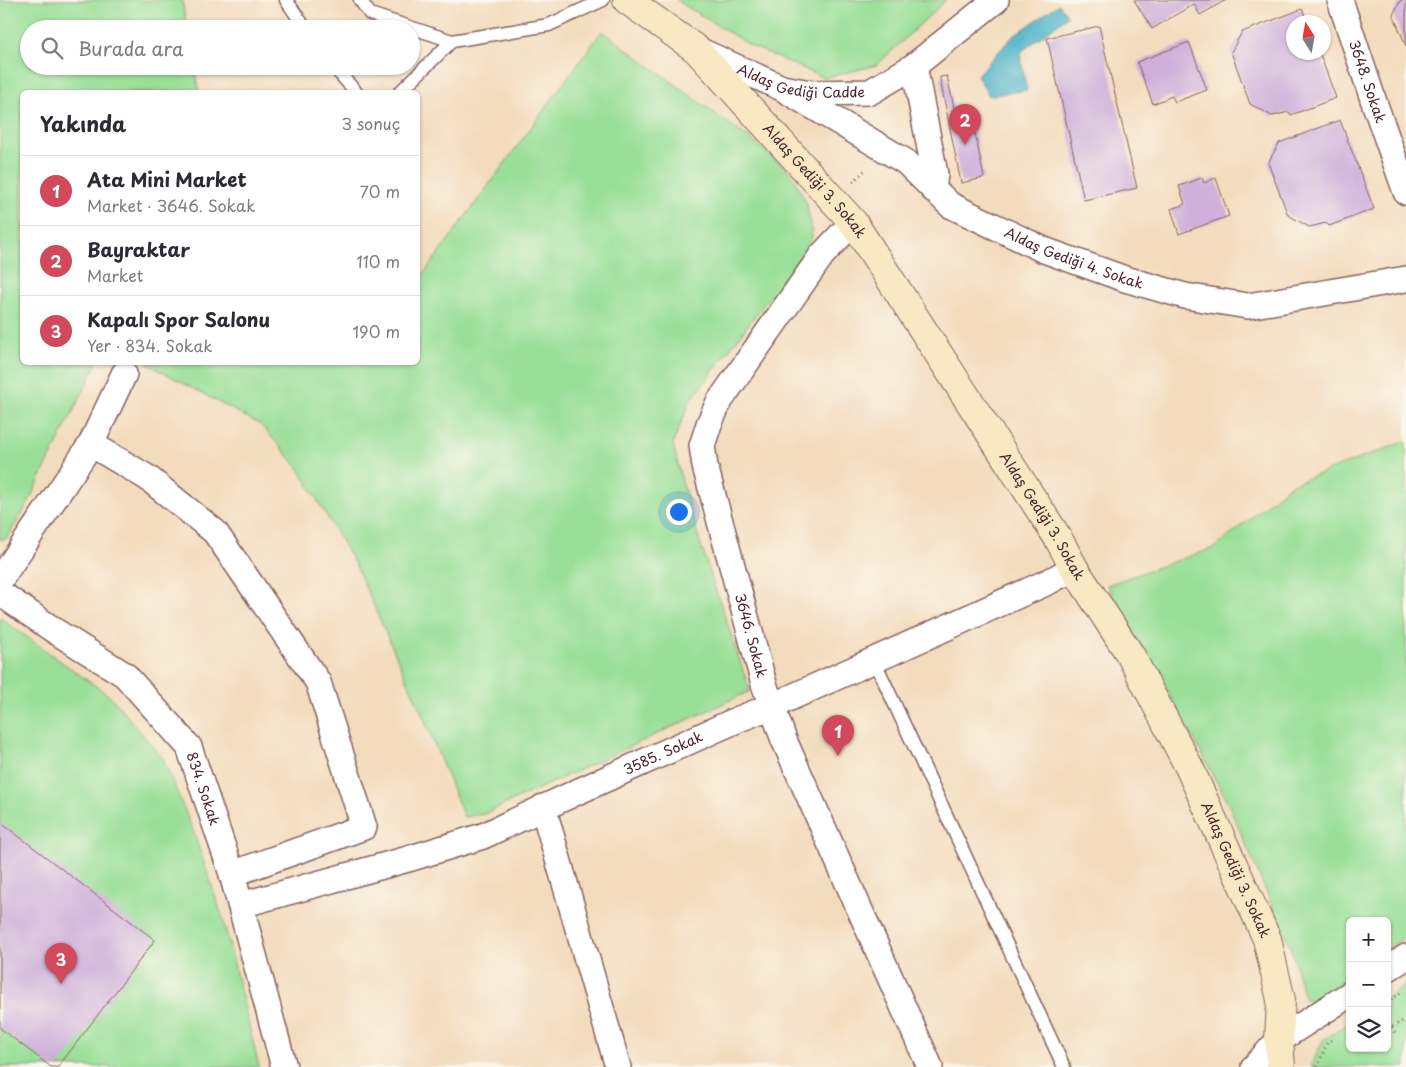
<!DOCTYPE html>
<html lang="tr">
<head>
<meta charset="utf-8">
<style>
  body { margin:0; font-family:"Playpen Sans",sans-serif; background:#f2f2f3; color:#2b2b33 }
  .controls { position:absolute; right:15px; bottom:15px; display:grid; overflow:hidden; border-radius:8px; box-shadow:0 1px 4px #0004 }
  .controls button { width:45px; height:45px; display:grid; place-items:center; padding:0; border:0; border-bottom:1px solid #e1e1e2; background:#fff; color:#2b2b33; font:25px sans-serif }
  .compass { position:absolute; left:1286px; top:15px; width:45px; height:45px; border-radius:50%; background:#fff; box-shadow:0 1px 4px #0004; rotate:349deg }
  .you { position:absolute; left:678px; top:511px; width:18px; height:18px; margin:-12px; border:4px solid #fff; border-radius:50%; background:#1a73e8; box-shadow:0 0 0 8px #1a73e833 }
  .badge { display:grid; place-items:center; width:32px; height:32px; border-radius:50%; background:#d1495b; color:#fff; font-size:16px; font-weight:700 }
  .pin { position:absolute; translate:-50% -41px; filter:drop-shadow(0 1px 2px #0008) }
  .pin::after { content:''; position:absolute; top:26px; width:18px; height:15px; background:inherit; clip-path:polygon(0 0,100% 0,50% 100%) }
  .list { margin:0; padding:0; list-style:none }
  h2 { display:flex; justify-content:space-between; align-items:center; height:65px; margin:0; padding:0 20px; font-size:21px }
  h2 small { font-size:16px; font-weight:400; color:#7c7c81 }
  .list li { display:grid; grid-template-columns:32px 1fr auto; gap:15px; align-items:center; box-sizing:border-box; height:70px; padding:0 20px; border-top:1px solid #e1e1e2 }
  .list b { display:block; font-size:19px; white-space:nowrap }
  .list p { margin:0; font-size:16px; white-space:nowrap; color:#7c7c81 }
  .list em { font-size:16px; font-style:normal; color:#7c7c81 }
  .icon { flex:none; width:28px; height:28px; fill:none; stroke:currentColor; stroke-width:2; stroke-linecap:round; stroke-linejoin:round }
  .map { position:relative; flex:none; width:1406px; height:1067px; overflow:hidden }
  .search { position:absolute; background:#fff; box-shadow:0 1px 4px #0004; left:20px; top:20px; width:400px; height:55px; display:flex; align-items:center; gap:12px; box-sizing:border-box; padding:0 18px; border-radius:28px; color:#7c7c81; font-size:19px }
  .panel { position:absolute; background:#fff; box-shadow:0 1px 4px #0004; left:20px; top:90px; width:400px; height:275px; border-radius:8px }
  .map>svg:first-child { display:block }
  .green { fill:#99df98; stroke:#727f62 }
  .water { fill:#48b1c7; stroke:#496879 }
  .building { fill:#ceb0da }
  .lines { fill:none; stroke-linecap:round; stroke-linejoin:round }
  .lane-casing { stroke:#85615e; stroke-width:15 }
  .street-casing { stroke:#85615e; stroke-width:28 }
  .secondary-casing { stroke:#85615e; stroke-width:30 }
  .path { stroke:#85615e; stroke-width:3; stroke-dasharray:1 4; stroke-linecap:butt }
  .lane { stroke:#fff; stroke-width:12 }
  .street { stroke:#fff; stroke-width:25 }
  .secondary { stroke:#f8e8c3; stroke-width:28 }
  .labels { text-anchor:middle; stroke-width:5; stroke-linejoin:round; paint-order:stroke }
  .street-label { font-size:14px; fill:#4a1f2b; stroke:#fbf7ec }
</style>
</head>
<body>
<div class="map">
<svg width="1406" height="1067" viewBox="0 0 1406 1067">
  <rect width="100%" height="100%" fill="#fbf7ec"/>
  <filter id="ink" filterUnits="userSpaceOnUse"><feTurbulence type="fractalNoise" baseFrequency=".02" numOctaves="2"/><feDisplacementMap in="SourceGraphic" scale="10" xChannelSelector="R" yChannelSelector="G"/><feConvolveMatrix kernelMatrix="1 2 1 2 8 2 1 2 1" color-interpolation-filters="sRGB"/></filter>
  <filter id="wash" filterUnits="userSpaceOnUse"><feTurbulence type="fractalNoise" baseFrequency=".0096" numOctaves="4" result="noise"/><feDisplacementMap in="SourceGraphic" scale="20" xChannelSelector="R" yChannelSelector="G"/><feGaussianBlur stdDeviation="1.12" result="paint"/><feColorMatrix in="noise" values="0 0 0 0 0 0 0 0 0 0 0 0 0 0 0 0 0 1.4 0 .05"/><feComposite in="paint" operator="in"/></filter>
  <g filter="url(#wash)">
    <rect width="100%" height="100%" fill="#f3dcbd"/>
    <path class="green" d="M0,0H182L187,29H29V66H194L199,92H22V362L97,363L26,507L7,538L0,540Z
      M676,0H946L877,65L824,78L751,46Z
      M602,31L757,144L791,173L807,204L812,237L804,252L690,401L673,443L679,470L702,549L750,691L484,814L464,817L420,709L355,564L298,467L261,425L146,363L418,362V279L419,280Z
      M1406,441V936L1387,949V921H1350V975L1318,998L1309,1000L1304,998L1292,951L1227,801L1176,706L1107,585L1216,547L1290,485Z
      M0,618L111,697L163,759L192,828L223,919L259,1067H0Z
      M1406,985V1067H1311V1065L1323,1040L1350,1023V1048H1387V998Z"/>
    <path class="water" d="M1059,4L1068,16L1020,53L1027,90L989,96L977,75L1012,37Z"/>
    <g id="blocks">
      <path class="building" d="M1134,0H1226L1200,15L1194,4L1152,29Z
        M1401,0H1406V46L1393,14Z
        M1302,9L1308,22H1294V52H1319L1336,98L1291,115L1289,112L1272,116L1250,104L1231,52L1242,32Z
        M1099,26L1137,188L1084,200L1047,38Z
        M1189,42L1207,90L1175,102L1172,96L1153,104L1137,62Z
        M947,76L957,121L972,118L984,178L961,183L940,79V77Z
        M1340,120L1374,209L1329,226L1326,223L1309,227L1288,215L1268,163L1279,143Z
        M1202,178L1204,183L1216,178L1229,216L1179,234L1171,209L1185,204L1179,186Z
        M0,822L155,940L58,1067H51L0,1028Z"/>
    </g>
  </g>
  <g filter="url(#ink)">
    <use href="#blocks" fill-opacity="0" stroke="#85615e" stroke-width="1"/>
    <g class="lines">
      <defs>
        <path id="lane" d="M286,0L306,29
          M360,0L370,14L452,41L549,25L603,0
          M333,66L356,92
          M400,92L452,41
          M874,660L1064,1067"/>
        <g id="street">
          <path id="s1" d="M1340,0L1374,102L1406,192"/>
          <path id="s2" d="M696,49L782,88L811,93L870,92L914,66L996,0"/>
          <path d="M914,66L935,174L933,189"/>
          <path id="s3" d="M782,88L906,162L950,205L1044,250L1125,279L1185,296L1248,306L1406,279"/>
          <path id="s4" d="M853,222L822,255L719,402L709,424L702,446L705,466L764,684L784,740L930,1067"/>
          <path d="M91,444L124,374"/>
          <path d="M0,580L91,444L148,478L215,532L318,682L364,827L232,874"/>
          <path id="s5" d="M0,593L55,631L125,675L189,747L232,874L284,1067"/>
          <path d="M543,807L618,1067"/>
          <path id="s6" d="M241,905L408,859L483,836L577,792L739,719L772,706L1050,581L1074,568"/>
          <path d="M1387,969L1406,957"/>
          <path d="M1254,1067L1279,1040L1350,994"/>
        </g>
        <g id="secondary">
          <path id="s7" d="M627,0L696,49L853,222L1058,538L1074,568L1131,656L1189,767L1267,939L1281,1000L1279,1040L1281,1067"/>
        </g>
      </defs>
      <use href="#lane" class="lane-casing"/>
      <use href="#street" class="street-casing"/>
      <use href="#secondary" class="secondary-casing"/>
      <path class="path" d="M853,182L866,169
        M1387,1002L1401,993
        M1387,1019L1392,1027L1406,1019
        M1392,1027L1395,1034
        M1317,1067L1327,1043L1333,1039"/>
      <use href="#lane" class="lane"/>
      <use href="#street" class="street"/>
      <use href="#secondary" class="secondary"/>
    </g>
  </g>
  <g class="labels">
    <g class="street-label">
      <text dy="5" stroke="none"><textPath href="#s2" startOffset="112">Aldaş Gediği Cadde</textPath></text>
      <text dy="5" stroke="none"><textPath href="#s1" startOffset="86">3648. Sokak</textPath></text>
      <text dy="5" stroke="none"><textPath href="#s7" startOffset="262">Aldaş Gediği 3. Sokak</textPath></text>
      <text dy="5" stroke="none"><textPath href="#s3" startOffset="341">Aldaş Gediği 4. Sokak</textPath></text>
      <text dy="5" stroke="none"><textPath href="#s7" startOffset="668">Aldaş Gediği 3. Sokak</textPath></text>
      <text dy="5" stroke="none"><textPath href="#s4" startOffset="468">3646. Sokak</textPath></text>
      <text dy="5" stroke="none"><textPath href="#s6" startOffset="450">3585. Sokak</textPath></text>
      <text dy="5" stroke="none"><textPath href="#s5" startOffset="290">834. Sokak</textPath></text>
      <text dy="5" stroke="none"><textPath href="#s7" startOffset="1072">Aldaş Gediği 3. Sokak</textPath></text>
    </g>
  </g>
</svg>
<div class="controls">
<button>+</button>
<button>−</button>
<button><svg class="icon" aria-label="layers" viewBox="0 0 24 24"><path d="M12 4l9 5-9 5-9-5zM3 14l9 5 9-5"/></svg></button>
</div>
<svg class="compass" viewBox="-18 -18 36 36"><path d="M0-13l5 13h-10z" fill="#e53935"/><path d="M0 13l5-13h-10z" fill="#7c7c81"/></svg>
<div class="you"></div>
<div class="pin badge" style="left:838px;top:756px">1</div>
<div class="pin badge" style="left:965px;top:145px">2</div>
<div class="pin badge" style="left:61px;top:984px">3</div>
<div class="search"><svg class="icon" aria-label="search" viewBox="0 0 24 24"><circle cx="10" cy="10" r="6"/><path d="M15 15l6 6"/></svg>Burada ara</div>
<section class="panel">
<h2>Yakında<small>3 sonuç</small></h2>
<ul class="list">
<li><span class="badge">1</span><div><b>Ata Mini Market</b><p>Market · 3646. Sokak</p></div><em>70 m</em></li>
<li><span class="badge">2</span><div><b>Bayraktar</b><p>Market</p></div><em>110 m</em></li>
<li><span class="badge">3</span><div><b>Kapalı Spor Salonu</b><p>Yer · 834. Sokak</p></div><em>190 m</em></li>
</ul>
</section>
</div>
</body>
</html>
